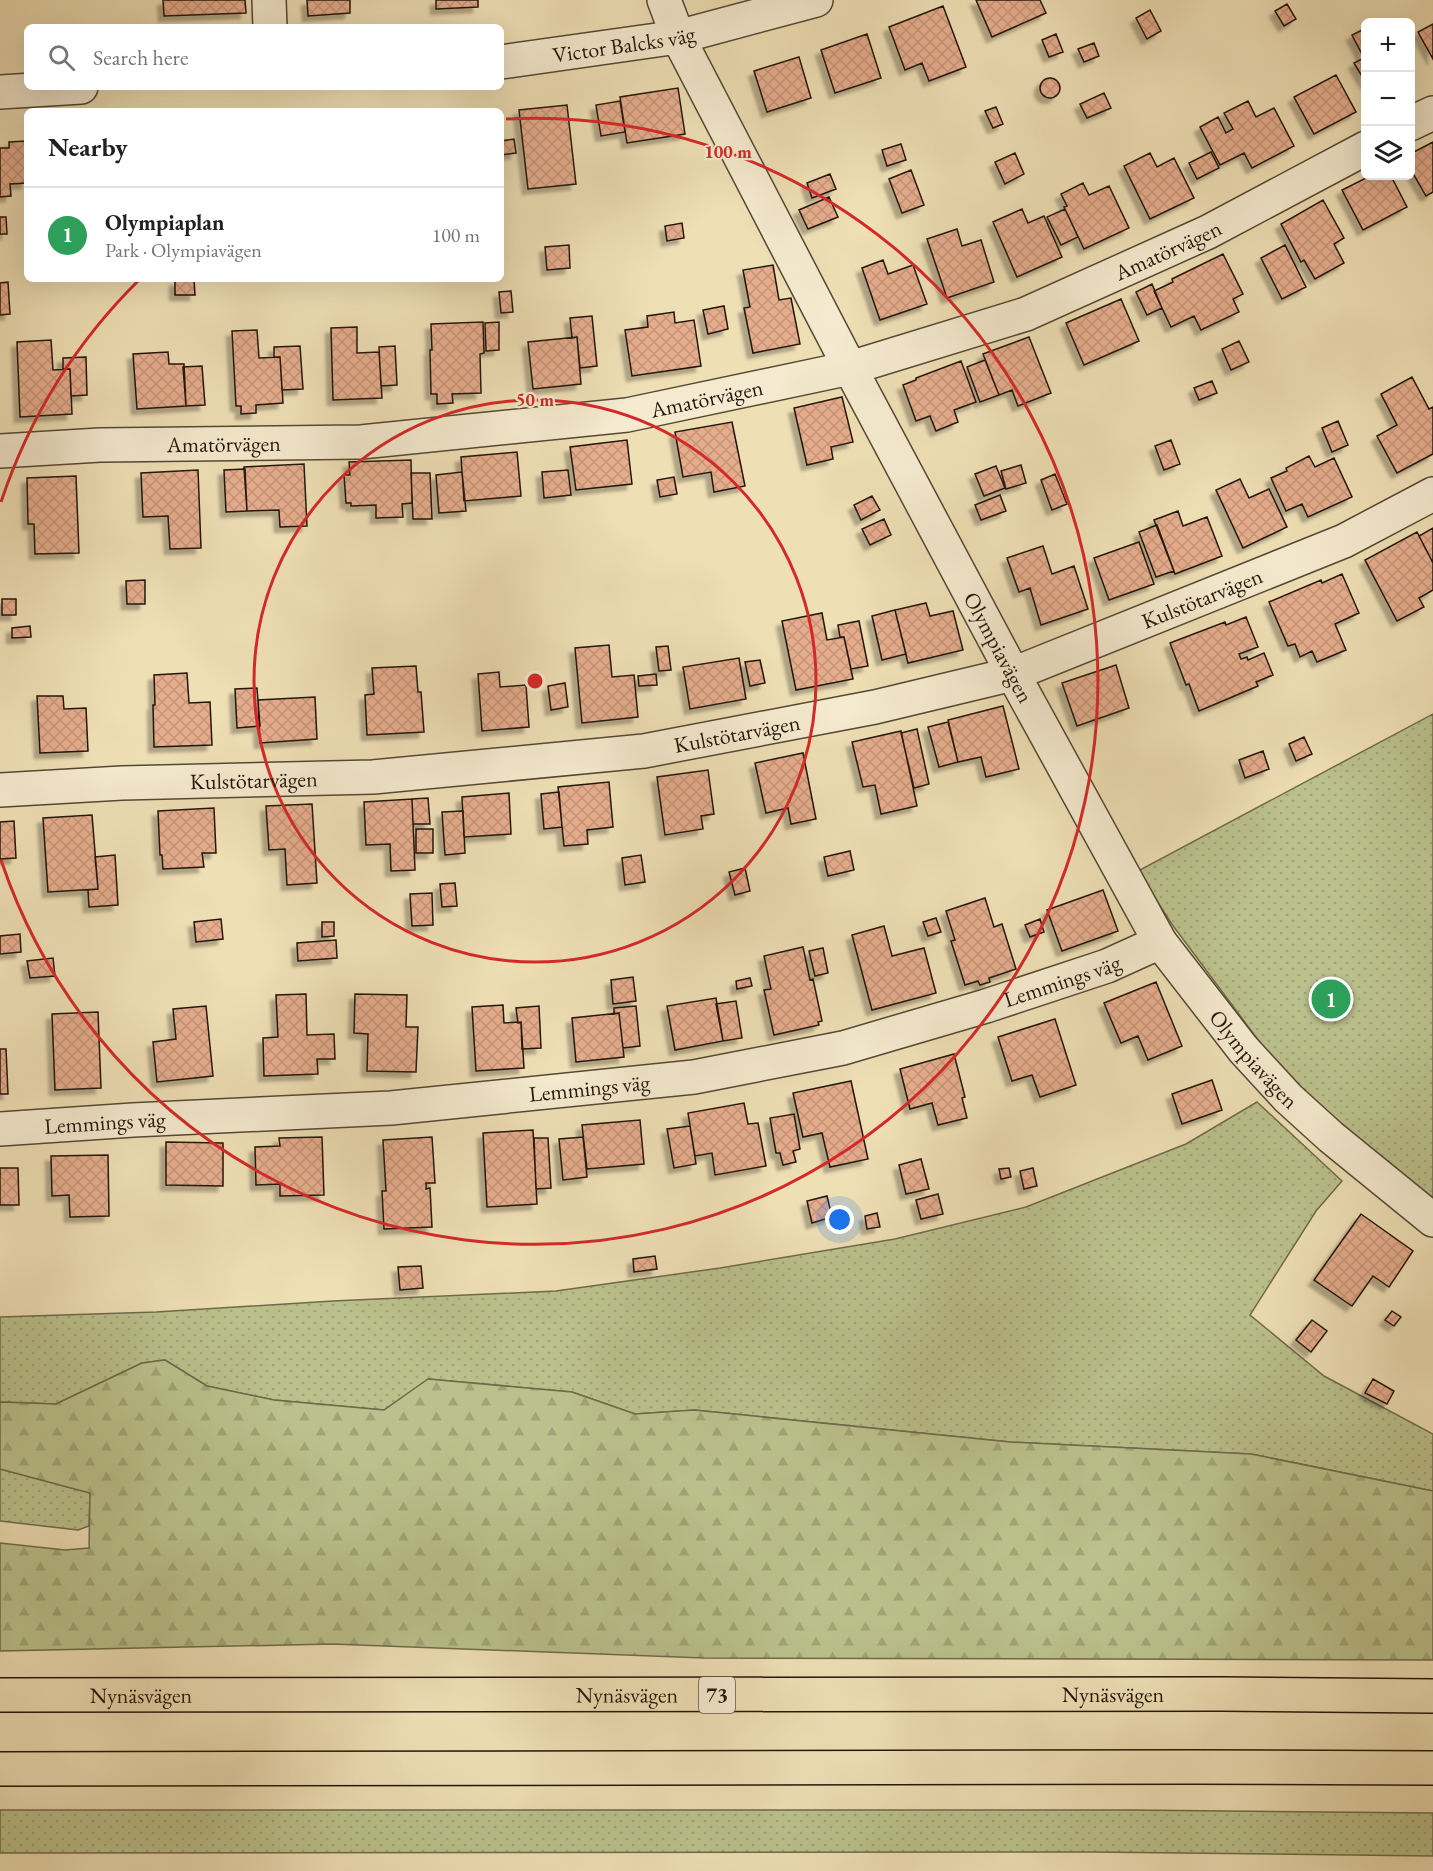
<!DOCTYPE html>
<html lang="en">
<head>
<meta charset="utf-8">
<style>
  body { margin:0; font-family:"EB Garamond",serif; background:#f6f6f6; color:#202124 }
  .controls { position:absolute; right:18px; top:18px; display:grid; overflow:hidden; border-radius:9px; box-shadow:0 6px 24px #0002 }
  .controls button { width:54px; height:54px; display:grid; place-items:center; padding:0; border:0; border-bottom:2px solid #e0e0e0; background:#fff; color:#202124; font:30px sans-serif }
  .you { position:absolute; left:840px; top:1220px; width:21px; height:21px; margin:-15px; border:4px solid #fff; border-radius:50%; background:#1a73e8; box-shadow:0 0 0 9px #1a73e833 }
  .badge { display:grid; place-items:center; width:39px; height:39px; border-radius:50%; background:#8f2418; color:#fff; font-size:20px; font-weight:700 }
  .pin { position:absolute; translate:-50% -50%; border:3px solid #fff; box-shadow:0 2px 6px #0006 }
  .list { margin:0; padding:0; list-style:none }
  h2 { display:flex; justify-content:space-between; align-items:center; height:78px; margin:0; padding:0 24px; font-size:26px }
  h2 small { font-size:20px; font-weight:400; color:#757577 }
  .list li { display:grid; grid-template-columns:39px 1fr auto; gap:18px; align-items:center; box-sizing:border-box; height:96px; padding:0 24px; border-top:2px solid #e0e0e0 }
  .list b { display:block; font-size:22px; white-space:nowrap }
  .list p { margin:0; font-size:20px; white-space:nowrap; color:#757577 }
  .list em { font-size:20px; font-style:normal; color:#757577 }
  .icon { flex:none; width:33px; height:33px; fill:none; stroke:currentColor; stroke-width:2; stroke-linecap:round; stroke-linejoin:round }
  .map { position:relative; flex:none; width:1433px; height:1871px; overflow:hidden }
  .search { position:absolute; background:#fff; box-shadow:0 6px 24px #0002; left:24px; top:24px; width:480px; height:66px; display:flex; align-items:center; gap:15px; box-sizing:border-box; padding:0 21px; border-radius:9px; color:#757577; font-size:22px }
  .panel { position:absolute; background:#fff; box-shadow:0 6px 24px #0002; left:24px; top:108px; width:480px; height:174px; border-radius:9px }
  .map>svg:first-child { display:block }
  .green { fill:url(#green-dots); stroke:#6e6b4b; stroke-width:1.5 }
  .forest { fill:url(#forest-firs); stroke:#6e6b4b; stroke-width:1.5 }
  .building { fill:url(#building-cross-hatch); stroke:#21150a; stroke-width:1.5; filter:url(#shadow) }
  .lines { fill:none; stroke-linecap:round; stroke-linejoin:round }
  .minor-casing { stroke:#544835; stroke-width:36 }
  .trunk-casing { stroke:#21150a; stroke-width:36 }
  .minor { stroke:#f5eacf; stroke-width:33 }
  .trunk { stroke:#efdfb5; stroke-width:33 }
  .ring { fill:none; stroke:#d62828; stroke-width:3 }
  .labels { text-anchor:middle; stroke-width:4.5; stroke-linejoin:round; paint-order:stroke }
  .shield { fill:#f5eacf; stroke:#615545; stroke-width:1.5 }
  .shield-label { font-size:21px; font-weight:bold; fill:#21150a }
  .street-label { font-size:22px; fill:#21150a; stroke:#f5eacf }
  .centre { fill:#d62828; stroke:#f5eacf; stroke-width:3 }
  .ring-label { font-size:18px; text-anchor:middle; font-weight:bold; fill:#d62828; stroke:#f5eacf; stroke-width:4.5; stroke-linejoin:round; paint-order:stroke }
</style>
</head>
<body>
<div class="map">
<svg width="1433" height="1871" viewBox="0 0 1433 1871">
  <defs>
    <pattern id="green-dots" width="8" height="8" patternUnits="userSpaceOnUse" patternTransform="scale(1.5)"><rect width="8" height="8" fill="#bbc18c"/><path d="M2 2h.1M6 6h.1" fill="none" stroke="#a0a577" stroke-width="1.8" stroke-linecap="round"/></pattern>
    <pattern id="forest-firs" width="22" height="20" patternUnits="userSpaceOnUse" patternTransform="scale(1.5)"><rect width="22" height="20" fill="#bbc18c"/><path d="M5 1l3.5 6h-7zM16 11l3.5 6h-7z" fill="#a0a577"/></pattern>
    <pattern id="building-cross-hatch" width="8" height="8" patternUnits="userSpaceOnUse" patternTransform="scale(1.5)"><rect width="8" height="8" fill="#e6ad8d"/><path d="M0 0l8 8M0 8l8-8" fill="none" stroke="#c59478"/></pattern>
    <filter id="shadow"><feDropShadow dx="-5.5" dy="5.5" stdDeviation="1.5" flood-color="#0004"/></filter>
  </defs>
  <rect width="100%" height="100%" fill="#efdfb5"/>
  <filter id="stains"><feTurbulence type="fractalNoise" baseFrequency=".00333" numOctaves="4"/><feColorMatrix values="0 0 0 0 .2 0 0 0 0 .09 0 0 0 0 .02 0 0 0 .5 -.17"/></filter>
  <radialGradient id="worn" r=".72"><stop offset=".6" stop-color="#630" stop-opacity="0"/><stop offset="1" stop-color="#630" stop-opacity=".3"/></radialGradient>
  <path class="green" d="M1433,714V1198L1350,1133L1276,1064L1171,923L1138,871Z
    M1257,1102L1342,1181L1316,1211L1250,1315L1324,1376L1433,1434V1491L1251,1454L1010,1442L695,1410L635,1414L572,1392L429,1379L384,1410L274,1400L207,1386L165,1360L142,1363L56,1404L0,1402V1317L156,1312L333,1301L556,1291L720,1268L895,1239L1026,1207L1186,1144Z
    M0,1469L90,1493L89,1526L78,1530L0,1521Z
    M0,1810H1132L1433,1813V1856L1093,1852L0,1853Z"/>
  <path class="forest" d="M165,1360L207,1386L274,1400L384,1410L428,1379L572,1392L635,1414L694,1410L1010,1442L1251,1454L1433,1491V1660L704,1658L332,1644L0,1651V1543L65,1550L89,1548L90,1493L0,1469V1402L56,1404L142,1363Z"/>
  <path class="building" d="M163,0H245L246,13L164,16Z
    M307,0H350V13L308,16Z
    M436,0H478V7L436,9Z
    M976,0H1040L1046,13L992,37Z
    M1287,4L1296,19L1284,26L1275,11Z
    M943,6L966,67L929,81L922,63L905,70L889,27Z
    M1150,10L1161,31L1147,39L1136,18Z
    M1433,24V59L1418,32Z
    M1366,28V83L1354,63L1364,58L1352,35Z
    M867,34L881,78L835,93L821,50Z
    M1056,34L1063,52L1049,57L1042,40Z
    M1094,43L1099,56L1084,62L1078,49Z
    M799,57L811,98L767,112L754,71Z
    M1336,75L1356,112L1314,134L1294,97Z
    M1040 88a10 10 0 1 1 20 0a10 10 0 1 1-20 0Z
    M678,88L685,134L627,143L620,97Z
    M1104,93L1111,108L1087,118L1080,104Z
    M620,101L625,132L601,136L596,105Z
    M1248,101L1256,117L1274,108L1294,146L1252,168L1244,153L1220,165L1200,127L1218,117L1226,133L1233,129L1224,113Z
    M567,105L576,184L528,189L519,110Z
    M996,107L1003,124L993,128L985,111Z
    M514,139L516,153L501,155V141Z
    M27,141V183L10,184L11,196L0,197V148H9V142Z
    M1433,142V192L1426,196L1410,168V154Z
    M901,144L906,160L887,166L882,150Z
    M1211,152L1219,168L1197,179L1189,163Z
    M1015,153L1024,174L1005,184L995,162Z
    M1150,153L1157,167L1174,158L1194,198L1150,219L1124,166Z
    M911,170L924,205L902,213L889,179Z
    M830,174L836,189L812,198L807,183Z
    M1370,176H1391L1407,207L1363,230L1342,190Z
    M1083,183L1089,195L1109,186L1129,228L1084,249L1064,207L1067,206L1061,194Z
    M829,197L838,217L808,229L799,210Z
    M1323,200L1344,238L1334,244L1344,263L1315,279L1304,260L1301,262L1281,224Z
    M1022,209L1028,223L1044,216L1062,257L1017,277L993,222Z
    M1065,209L1078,237L1061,245L1047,217Z
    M0,217H6L7,234H0Z
    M682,223L684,238L667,241L665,226Z
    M957,229L962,246L981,240L994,282L947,298L927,239Z
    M569,245L570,268L547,270L545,247Z
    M1285,245L1306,287L1282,299L1261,258Z
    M1223,254L1243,294L1233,299L1239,312L1201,330L1194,316L1171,327L1154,291L1173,282L1172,279Z
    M883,260L888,274L913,265L927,304L880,320L862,268Z
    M773,265L779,300L791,298L800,344L753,353L744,308L750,307L743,270Z
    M194,280L195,295H175V281Z
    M8,282L10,314L0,315V283Z
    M1152,284L1162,308L1147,315L1136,292Z
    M511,291L513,312L501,313L499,292Z
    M1121,299L1139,341L1084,365L1066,323Z
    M724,306L728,329L708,334L703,310Z
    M674,312L675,323L694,320L701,366L632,376L625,330L648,327L647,316Z
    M592,316L597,366L580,368L577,337L572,338L570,318Z
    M483,322L484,353L480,354L481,393L452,394L453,403L437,404V394H431L430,350H432L431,324Z
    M499,322V350L486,351L485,323Z
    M357,327V353L379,352L382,398L333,400L331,328Z
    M257,330L259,358L280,357L283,403L256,405V413L241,414V406H236L232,331Z
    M577,337L581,384L533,389L528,342Z
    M1029,337L1051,393L1018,406L1012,390L999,395L983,354Z
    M51,340L53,370L70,369L72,414L20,417L17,342Z
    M1239,341L1249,362L1231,370L1222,349Z
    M300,346L303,389L282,390L280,357H274V347Z
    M395,346L397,385L381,386L379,347Z
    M168,352L169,364H184L186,406L137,409L133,354Z
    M86,357L87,395L71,396L70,369H63V358Z
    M985,360L999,395L980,402L967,367Z
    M961,361L976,402L954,410L958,422L936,431L930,416L916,421L903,385L916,380V378Z
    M202,366L205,405L186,406L183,367Z
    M1412,377L1429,409L1433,407V454L1397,473L1377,436L1397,425L1381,394Z
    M1212,381L1217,393L1199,400L1194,388Z
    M842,397L853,442L831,447L833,459L807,465L794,408Z
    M1338,421L1348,445L1332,452L1322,428Z
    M732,422L745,486L714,492L711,472L683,477L675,432Z
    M627,440L632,484L576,490L570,447Z
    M1171,440L1180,464L1164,470L1155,446Z
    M517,452L521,496L464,501L461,457Z
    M1309,456L1315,467L1334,458L1352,497L1308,517L1302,504L1286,511L1271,478L1287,471L1286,468Z
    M411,460L412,503L402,504L403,517L376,518V505L351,506V503H346L344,475H350L349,462Z
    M304,464L307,526L280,527L279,510L247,511L244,467Z
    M1021,465L1026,483L1006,489L1001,471Z
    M996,466L1005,488L984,496L975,474Z
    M245,469L247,511L226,512L224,470Z
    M198,470L201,548L170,549L168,516L143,517L141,473Z
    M568,470L571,495L544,498L542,472Z
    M462,472L466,511L439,513L436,475Z
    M411,473H430L432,519H413Z
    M1055,474L1067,504L1052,510L1041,480Z
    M76,476L79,553L35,554L34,524H28L27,478Z
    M674,477L677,494L660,497L657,480Z
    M1240,479L1249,498L1269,489L1287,527L1243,548L1216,490Z
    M1000,495L1006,511L981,520L975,505Z
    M872,496L880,510L861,520L854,505Z
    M1178,511L1183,526L1207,517L1222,556L1175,574L1154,520Z
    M884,519L891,535L870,545L862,529Z
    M1157,525L1174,571L1156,577L1139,532Z
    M1433,528V563L1419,536Z
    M1417,532L1433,563V590L1419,598L1424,607L1397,621L1365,560Z
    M1139,542L1154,584L1109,600L1094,558Z
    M1043,546L1052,574L1074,566L1088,609L1041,625L1030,588L1019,592L1007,558Z
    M1342,574L1359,613L1335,624L1346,650L1317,662L1312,651L1300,657L1295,644L1288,646L1269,602L1321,580L1322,583Z
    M145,580V604H127L126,581Z
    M2,599H16V615H2Z
    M926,603L930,616L953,611L963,650L908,663L895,610Z
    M895,610L906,654L882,660L872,616Z
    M822,613L827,640L844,637L853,679L796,690L782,621Z
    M1246,617L1258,647L1239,654L1241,659L1247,657L1248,660L1264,653L1273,675L1256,682L1258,686L1199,711L1189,684L1186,685L1170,643L1225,622L1226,625Z
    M859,621L868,666L851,669L844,637H840L838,625Z
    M30,626L31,637L12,638V628Z
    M609,645L612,677L634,675L638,717L582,723L575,648Z
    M668,646L671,670L659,671L656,647Z
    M739,658L746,699L690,709L683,667Z
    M760,660L765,683L750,686L745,662Z
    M1116,665L1129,708L1077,726L1062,683Z
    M416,666L418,692H421L424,732L367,735L365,695L374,694L372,668Z
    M499,672L500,687L526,685L529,727L482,731L478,674Z
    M187,673L189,703L210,702L212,745L154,747L153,705H155L154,675Z
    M656,674L657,685L639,686L638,676Z
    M565,683L568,707L551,710L548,686Z
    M257,688L260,726L237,728L235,689Z
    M37,696H63L64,709L86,708L88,751L40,753Z
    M315,697L317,739L260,743L258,700Z
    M1003,706L1019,769L986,777L981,757L958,762L948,720Z
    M948,722L958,762L939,767L928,727Z
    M917,729L929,784L914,788L901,733Z
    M901,731L917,806L881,814L875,785L863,787L852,742Z
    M1304,737L1312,754L1296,761L1289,744Z
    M1263,751L1269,769L1245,778L1239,760Z
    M803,753L816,819L791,824L788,808L766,813L755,763Z
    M708,770L714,814L701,816L703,829L665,835L657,777Z
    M609,782L613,827L587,830L588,844L564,846L558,787Z
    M559,792L562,827L544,829L541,794Z
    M509,793L511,834L464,837L462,797Z
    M428,798L430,824H413L412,799Z
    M412,799L415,870L391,871L390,844L366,845L364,802Z
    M312,804L317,883L287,885L285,849L269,850L266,806Z
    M214,808L216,853H202L204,867L163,869L162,855H160L158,811Z
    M463,811L465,853L445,855L442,812Z
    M92,815L98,889L48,892L43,818Z
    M14,821L16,858L0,859V822Z
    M416,829H433V853H416Z
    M850,851L854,870L828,876L824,857Z
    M115,855L118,905L89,907L88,890L98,889L95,857Z
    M641,855L645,882L625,885L622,858Z
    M745,868L750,891L735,895L729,872Z
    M455,883L457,906L442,907L440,884Z
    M1103,890L1118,931L1062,951L1047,910Z
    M432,893L433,925L412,926L410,894Z
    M985,898L994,927L1002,924L1016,969L989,978L990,982L980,985L978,981L965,985L951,941L955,940L946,911Z
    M936,918L941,932L928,936L923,922Z
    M221,919L223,939L196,942L194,922Z
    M1040,919L1044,932L1030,937L1025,925Z
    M322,922H334V936L322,937Z
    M884,926L892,956L924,948L936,993L872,1010L852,935Z
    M20,934L21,952L0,954V936Z
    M336,940L337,958L298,961L297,943Z
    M803,947L810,980L813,979L822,1021L818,1022L819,1025L774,1035L764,990L771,989L764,956Z
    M823,948L828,973L815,976L809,951Z
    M53,958L55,976L30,978L27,961Z
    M633,977L636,1001L613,1004L611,980Z
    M750,978L752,986L737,989L736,981Z
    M1156,982L1182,1046L1148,1060L1138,1036L1121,1043L1104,1003Z
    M306,994L307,1035L334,1034L335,1059H317L318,1074L264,1076L263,1038L278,1037L276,995Z
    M355,994L407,995L406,1027H418L416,1072L367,1071L368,1034L354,1033Z
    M716,998L723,1041L675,1050L667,1006Z
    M736,1001L742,1038L723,1041L716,1004Z
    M503,1005L504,1023L521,1022L524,1068L476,1071L472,1007Z
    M206,1006L213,1076L157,1082L153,1042L176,1039L173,1009Z
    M539,1006L541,1048L522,1049L521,1022L518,1023L516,1008Z
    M636,1006L640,1046L623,1048L619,1013L614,1014V1008Z
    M98,1012L101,1088L55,1090L52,1014Z
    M619,1013L624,1057L576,1062L572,1018Z
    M1055,1019L1076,1085L1040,1097L1032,1075L1012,1081L998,1037Z
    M0,1049H6L8,1094H0Z
    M954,1054L965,1097L962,1098L967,1118L938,1125L932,1103L910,1109L900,1069Z
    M1212,1080L1222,1110L1182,1124L1172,1094Z
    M851,1081L868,1159L830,1167L822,1133L803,1137L793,1093Z
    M744,1103L748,1124L758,1123L766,1166L715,1175L712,1153L695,1156L688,1113Z
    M794,1114L800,1149L793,1151L796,1162L783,1165L780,1153H776L770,1118Z
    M640,1120L644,1164L587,1169L582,1125Z
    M690,1126L696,1164L674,1168L667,1129Z
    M533,1130L537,1204L487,1207L483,1133Z
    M322,1137L324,1195L280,1196V1184L256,1185L255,1147L280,1146L279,1138Z
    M432,1137L435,1183H426V1189L430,1188L432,1227L384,1229L382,1191H386L383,1140Z
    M583,1137L587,1177L563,1180L559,1139Z
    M534,1138H548L551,1188L536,1189Z
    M166,1142L223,1143V1186L166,1185Z
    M108,1155L109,1216L70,1217L69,1195L52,1196L51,1156Z
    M921,1159L929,1189L906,1194L899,1165Z
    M0,1168H18L19,1205H0Z
    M1009,1168L1011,1177L1001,1179L999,1169Z
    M1033,1168L1037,1186L1024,1189L1020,1171Z
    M938,1194L943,1214L921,1219L916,1200Z
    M827,1196L832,1217L812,1223L807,1201Z
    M877,1213L880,1227L867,1229L865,1216Z
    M1361,1214L1413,1251L1389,1287L1373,1276L1352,1306L1314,1280Z
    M655,1256L657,1269L634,1272L633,1259Z
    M421,1266L423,1288L400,1290L398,1267Z
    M1392,1311L1401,1317L1394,1326L1385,1320Z
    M1312,1320L1327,1331L1311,1352L1296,1340Z
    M1373,1379L1394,1391L1387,1404L1365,1393Z"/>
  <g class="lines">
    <defs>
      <g id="minor">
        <path d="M269,0L270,27"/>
        <path id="s1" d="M664,0L678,37L850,368L1013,674L1160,942L1243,1049L1288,1098L1331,1137L1433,1220"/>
        <path id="s2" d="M501,62L678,37L816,0"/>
        <path d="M0,92L81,87"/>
        <path d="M1410,124L1433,113"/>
        <path id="s3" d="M0,451L100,445L361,442L627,415L850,368L1026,314L1208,232L1366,148"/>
        <path id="s4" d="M0,790L122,783L373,777L644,751L875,707L1013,674L1344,541L1433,494"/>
        <path id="s5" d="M0,1129L133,1120L391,1108L694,1077L843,1048L986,1006L1107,966L1160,942"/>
      </g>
      <g id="trunk">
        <path id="s6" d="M0,1695L1222,1694L1433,1696"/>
        <path d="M0,1769L1194,1767L1433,1768"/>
      </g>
    </defs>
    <use href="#minor" class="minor-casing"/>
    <use href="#trunk" class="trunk-casing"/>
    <use href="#minor" class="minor"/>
    <use href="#trunk" class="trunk"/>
  </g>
  <g class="ring">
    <circle cx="535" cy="681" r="281"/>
    <path d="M1 502A563 563 0 0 1 140 279M506 119A563 563 0 1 1 1 860"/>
  </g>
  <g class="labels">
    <rect class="shield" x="699" y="1677" width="36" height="36" rx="4.5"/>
    <g class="shield-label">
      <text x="717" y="1702">73</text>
    </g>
    <g class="street-label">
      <text dy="8" stroke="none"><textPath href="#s2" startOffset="124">Victor Balcks väg</textPath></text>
      <text dy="8" stroke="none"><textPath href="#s3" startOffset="1196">Amatörvägen</textPath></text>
      <text dy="8" stroke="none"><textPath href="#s3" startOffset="710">Amatörvägen</textPath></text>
      <text dy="8" stroke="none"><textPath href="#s3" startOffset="224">Amatörvägen</textPath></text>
      <text dy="8" stroke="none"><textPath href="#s4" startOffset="1226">Kulstötarvägen</textPath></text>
      <text dy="8" stroke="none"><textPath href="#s1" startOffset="729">Olympiavägen</textPath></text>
      <text dy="8" stroke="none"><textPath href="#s4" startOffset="740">Kulstötarvägen</textPath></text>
      <text dy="8" stroke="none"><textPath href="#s4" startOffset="254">Kulstötarvägen</textPath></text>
      <text dy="8" stroke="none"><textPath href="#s5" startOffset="1077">Lemmings väg</textPath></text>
      <text dy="8" stroke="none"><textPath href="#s1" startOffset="1215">Olympiavägen</textPath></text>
      <text dy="8" stroke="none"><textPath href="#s5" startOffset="591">Lemmings väg</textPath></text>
      <text dy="8" stroke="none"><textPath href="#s5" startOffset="105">Lemmings väg</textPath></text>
      <text dy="8" stroke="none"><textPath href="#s6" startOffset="1113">Nynäsvägen</textPath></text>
      <text dy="8" stroke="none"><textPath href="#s6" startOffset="141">Nynäsvägen</textPath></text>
      <text dy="8" stroke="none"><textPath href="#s6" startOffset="627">Nynäsvägen</textPath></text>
    </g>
  </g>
  <circle cx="535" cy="681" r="9" class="centre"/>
  <g class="ring-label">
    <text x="728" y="158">100 m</text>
    <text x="535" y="406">50 m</text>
  </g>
  <rect width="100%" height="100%" filter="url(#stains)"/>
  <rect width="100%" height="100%" fill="url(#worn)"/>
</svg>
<div class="controls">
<button>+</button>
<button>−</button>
<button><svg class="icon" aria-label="layers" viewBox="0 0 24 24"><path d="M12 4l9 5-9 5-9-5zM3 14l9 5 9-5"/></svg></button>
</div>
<div class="you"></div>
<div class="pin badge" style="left:1331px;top:999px;background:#2e9e5b">1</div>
<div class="search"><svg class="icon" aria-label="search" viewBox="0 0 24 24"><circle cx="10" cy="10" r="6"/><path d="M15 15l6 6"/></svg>Search here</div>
<section class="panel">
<h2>Nearby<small></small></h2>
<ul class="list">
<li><span class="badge" style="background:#2e9e5b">1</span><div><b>Olympiaplan</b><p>Park · Olympiavägen</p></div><em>100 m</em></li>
</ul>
</section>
</div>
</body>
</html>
